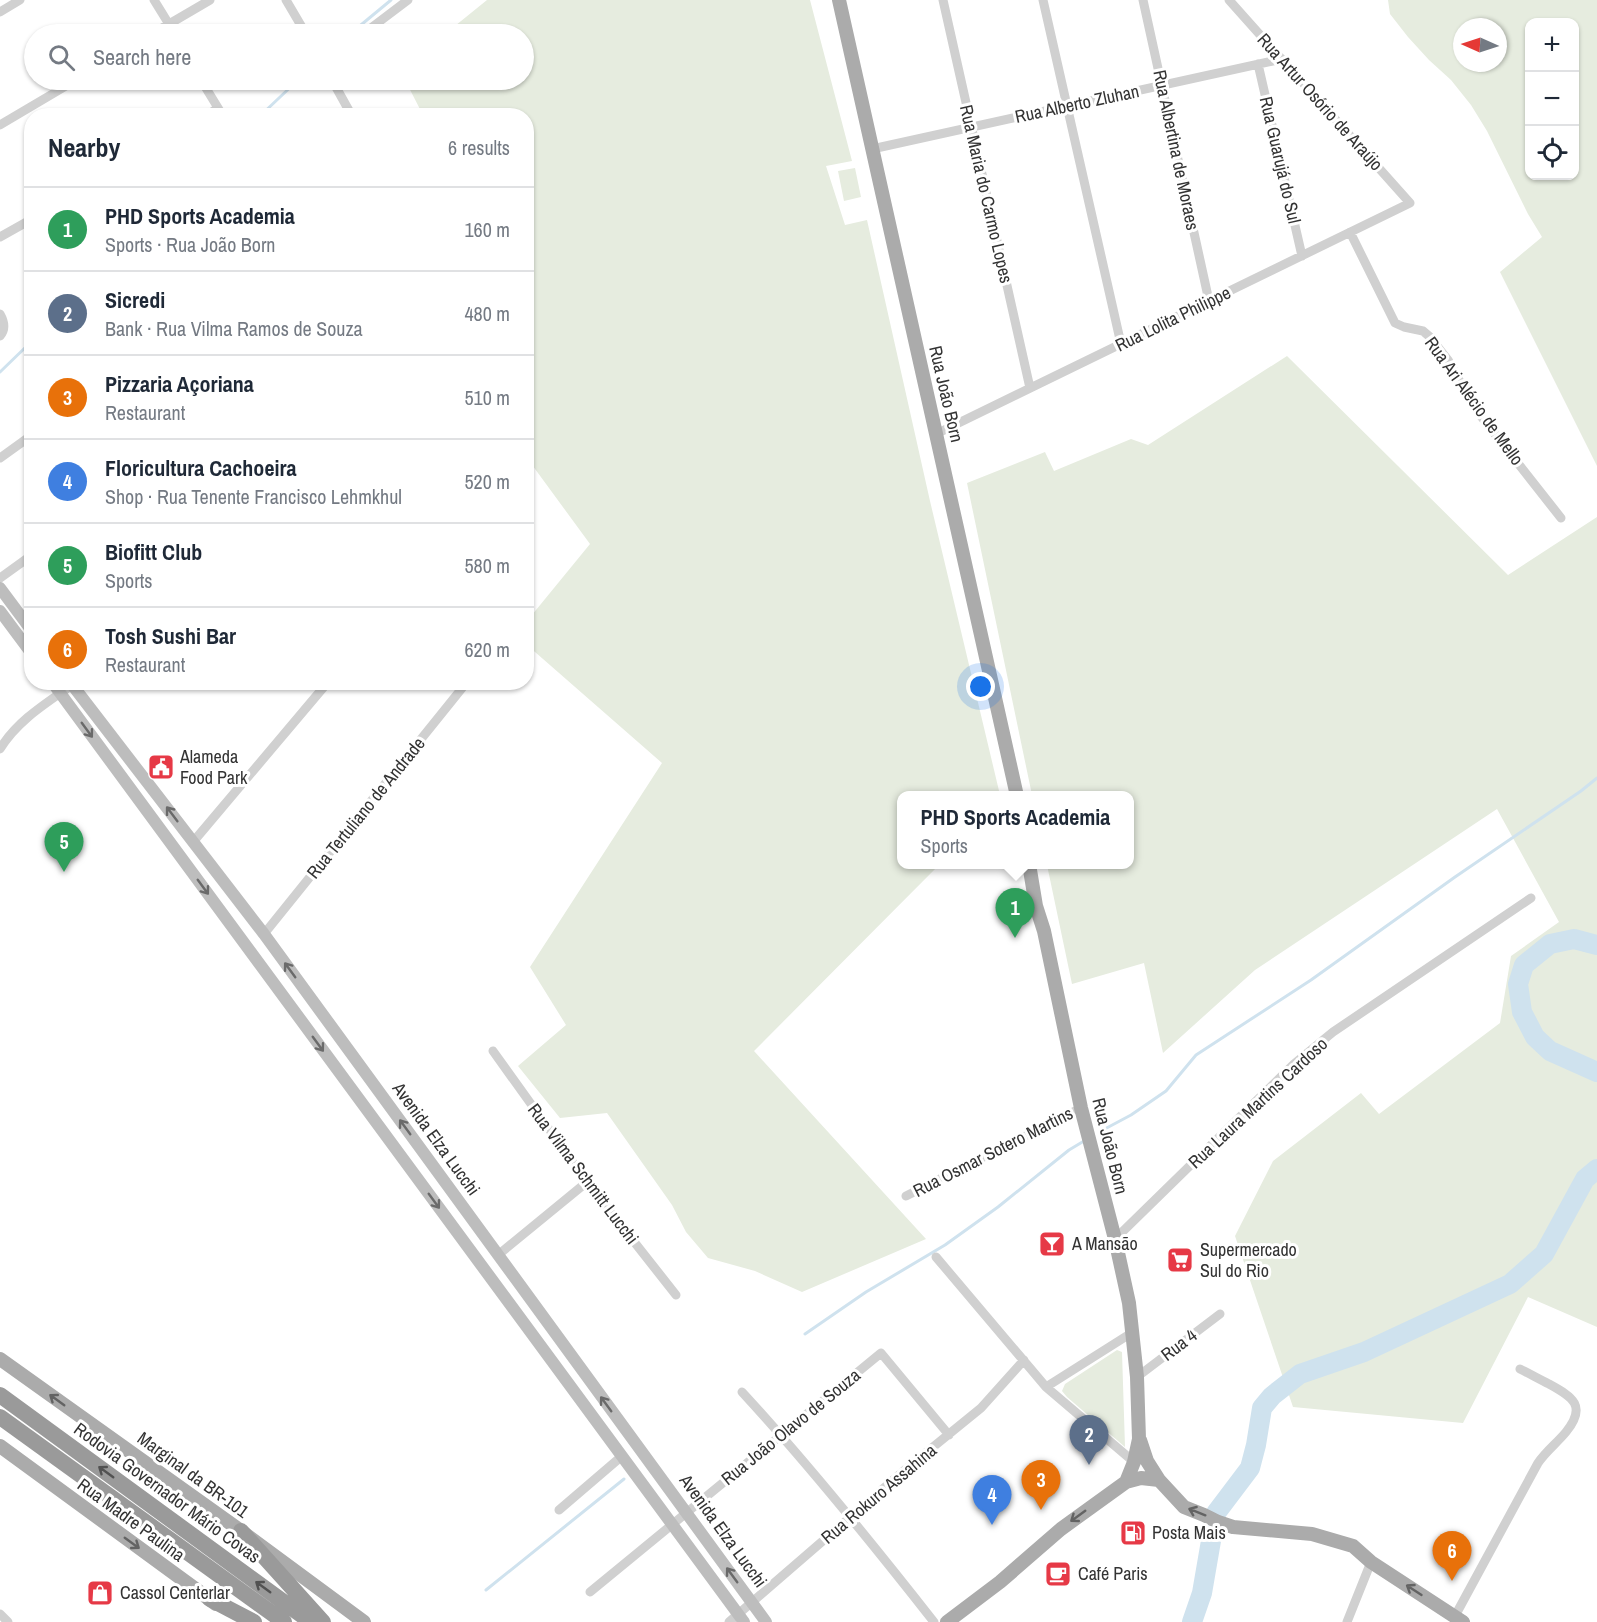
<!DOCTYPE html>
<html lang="en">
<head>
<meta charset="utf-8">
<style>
  body { margin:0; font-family:"Archivo Narrow",sans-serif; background:#f6f6f7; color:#1f2937 }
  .controls { position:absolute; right:18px; top:18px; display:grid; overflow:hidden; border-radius:12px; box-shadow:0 2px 4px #0004 }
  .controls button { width:54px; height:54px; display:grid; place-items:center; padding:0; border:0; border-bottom:2px solid #e0e1e3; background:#fff; color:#1f2937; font:30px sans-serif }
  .compass { position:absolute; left:1453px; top:18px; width:54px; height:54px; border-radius:50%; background:#fff; box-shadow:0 2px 4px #0004; rotate:273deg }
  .you { position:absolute; left:981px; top:687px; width:21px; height:21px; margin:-15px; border:4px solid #fff; border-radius:50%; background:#1a73e8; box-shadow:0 0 0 9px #1a73e833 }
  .badge { display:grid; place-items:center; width:39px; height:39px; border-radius:50%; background:#e63946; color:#fff; font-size:20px; font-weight:700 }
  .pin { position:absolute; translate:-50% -50px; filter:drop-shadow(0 2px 3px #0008) }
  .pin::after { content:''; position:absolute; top:32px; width:21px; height:18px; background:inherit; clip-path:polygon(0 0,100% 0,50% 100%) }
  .popup { position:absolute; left:897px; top:791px; width:237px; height:78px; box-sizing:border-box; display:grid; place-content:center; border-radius:12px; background:#fff; filter:drop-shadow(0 2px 4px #0005); font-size:20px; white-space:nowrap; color:#747a83 }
  .popup b { font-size:22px; color:#1f2937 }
  .popup::after { content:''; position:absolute; left:50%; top:100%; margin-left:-12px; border:12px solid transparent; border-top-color:#fff }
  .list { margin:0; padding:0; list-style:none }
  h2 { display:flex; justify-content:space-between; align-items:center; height:78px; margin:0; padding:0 24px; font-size:26px }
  h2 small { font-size:20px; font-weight:400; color:#747a83 }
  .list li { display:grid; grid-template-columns:39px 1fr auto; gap:18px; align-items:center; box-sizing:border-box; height:84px; padding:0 24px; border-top:2px solid #e0e1e3 }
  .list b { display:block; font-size:22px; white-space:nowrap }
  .list p { margin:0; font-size:20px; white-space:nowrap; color:#747a83 }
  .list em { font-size:20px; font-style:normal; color:#747a83 }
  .icon { flex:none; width:33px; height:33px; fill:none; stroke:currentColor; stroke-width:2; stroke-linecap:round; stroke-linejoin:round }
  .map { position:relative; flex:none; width:1597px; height:1622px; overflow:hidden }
  .search { position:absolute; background:#fff; box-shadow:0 2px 4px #0004; left:24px; top:24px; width:510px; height:66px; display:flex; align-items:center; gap:15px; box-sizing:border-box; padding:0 21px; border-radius:33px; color:#747a83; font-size:22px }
  .panel { position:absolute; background:#fff; box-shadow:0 2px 4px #0004; left:24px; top:108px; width:510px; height:582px; border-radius:24px }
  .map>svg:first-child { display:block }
  .green { fill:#e6ecdf; fill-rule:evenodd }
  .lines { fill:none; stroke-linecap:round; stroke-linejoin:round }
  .stream { stroke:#cfe2ee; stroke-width:3 }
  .river { stroke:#cfe2ee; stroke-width:20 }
  .street { stroke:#d0d0d0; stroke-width:9 }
  .secondary { stroke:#bdbdbd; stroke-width:12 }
  .primary { stroke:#ababab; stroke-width:14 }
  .highway { stroke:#9a9a9a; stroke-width:16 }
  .oneway { stroke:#6a6a6a }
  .oneway2 { stroke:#636363 }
  .oneway3 { stroke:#525252 }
  .labels { text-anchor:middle; stroke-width:6; stroke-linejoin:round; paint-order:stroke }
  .street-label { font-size:18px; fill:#333; stroke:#fff }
  .poi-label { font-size:18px; fill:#333; stroke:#fff; text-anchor:start }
</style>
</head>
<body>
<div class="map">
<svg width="1597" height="1622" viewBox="0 0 1597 1622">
  <rect width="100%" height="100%" fill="#fff"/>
  <path class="green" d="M487,0H810L852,161L826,166L845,225L867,220L930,501L1000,795L901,796V864L939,865L754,1051L926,1239L802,1292L755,1271L708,1258L686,1232L672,1205L607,1113L560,1118L518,1066L566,1025L530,967L662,763L527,645V621L590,544L527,458L526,116L423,115L405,80H524V34H445Z
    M1388,0H1597V466L1500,272L1542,237L1528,214L1487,131L1471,105L1451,80L1429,60L1408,37L1390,14ZM1574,22V176H1530V22ZM1462,27H1498V63H1462Z
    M855,168L861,197L844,201L838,171Z
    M1287,356L1508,575L1597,517V1327L1528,1297L1463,1423L1293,1407L1235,1236L1273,1161L1361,1093L1379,1114L1500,1023L1511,956L1559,922L1497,809L1255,970L1163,1053L1144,963L1072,984L1047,865L1129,864V796L1032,795L967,483L1045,452L1054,471L1131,439L1148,445Z
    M1117,1350L1122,1352L1125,1447L1067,1397L1062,1391L1065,1384Z"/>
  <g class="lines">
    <path class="stream" d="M350,34L391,0
      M260,116L298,80
      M0,372L32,341
      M1101,1131L1131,1115L1166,1091L1196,1055L1311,980L1455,877L1581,791L1597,778
      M805,1334L866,1292L945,1245L998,1207L1069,1150L1084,1141
      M486,1590L624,1479"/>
    <path class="river" d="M1597,945L1574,939L1550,944L1524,965L1518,984L1522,1012L1535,1037L1550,1051L1597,1072
      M1216,1513L1250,1468L1256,1445L1262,1408L1272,1396L1300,1374L1364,1352L1510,1284L1544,1254L1585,1179L1597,1169
      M1192,1622L1202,1593L1212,1535"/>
    <path class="street" d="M154,0L175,34
      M286,0L306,34
      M943,0L1030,388
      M1043,0L1121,344
      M1143,0L1209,301
      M0,12L20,0
      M152,34L210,0
      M363,34L408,0
      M1258,64L1302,256
      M201,80L223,116
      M332,80L352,116
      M206,116L218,108
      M0,125L76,80
      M872,149L1282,59
      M1350,232L1395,323L1404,327L1423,331L1430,337L1448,360L1466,393L1480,415L1561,518
      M0,237L32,219
      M0,314C4,321 6,329 0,336
      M936,434L1410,203L1229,0
      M0,458L32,435
      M0,578L32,555
      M0,749C17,721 45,704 72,685
      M193,842L328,682
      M264,934L467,682
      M493,1051L587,1182L676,1295
      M906,1196L1081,1108
      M1115,1239L1294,1064L1333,1032L1531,898
      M498,1255L587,1182
      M936,1257L1046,1387L1134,1462
      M1137,1377L1220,1314
      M1046,1387L1133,1332
      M742,1392C810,1466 872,1543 934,1622
      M559,1510L622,1456
      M590,1592L881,1353L949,1435
      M0,1614L8,1622
      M1455,1616L1538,1463C1546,1451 1557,1443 1566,1432C1587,1406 1573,1397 1549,1384C1539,1379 1530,1374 1520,1369
      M729,1622L906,1469L981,1408L1024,1360
      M1347,1622L1371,1562"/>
    <path class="secondary" d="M0,588L32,631
      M0,611L32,654
      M52,682L744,1622
      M70,682L264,934L766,1622"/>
    <path class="primary" d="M839,0L1017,796
      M1029,864L1036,906L1044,931L1081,1108L1115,1239L1129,1303L1137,1377L1139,1439L1134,1462L1126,1482
      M0,1359L241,1531L364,1622
      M1140,1440L1147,1461L1159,1480L1184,1507L1204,1515L1218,1522L1233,1527L1312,1534L1353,1546L1371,1562L1463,1622
      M0,1446L216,1604
      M947,1622L1000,1582L1061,1529L1126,1482L1141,1478L1159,1480"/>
    <path class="highway" d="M0,1395L311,1622
      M0,1417L284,1622
      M241,1531L323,1622
      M210,1599L254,1622"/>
  </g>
  <defs><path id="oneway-shaft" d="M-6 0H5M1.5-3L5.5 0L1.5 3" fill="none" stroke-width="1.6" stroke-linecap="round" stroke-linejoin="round" transform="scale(1.5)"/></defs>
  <g class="oneway">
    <use href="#oneway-shaft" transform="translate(87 730) rotate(54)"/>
    <use href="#oneway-shaft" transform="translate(172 814) rotate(-127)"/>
    <use href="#oneway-shaft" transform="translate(203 887) rotate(54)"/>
    <use href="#oneway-shaft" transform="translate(290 970) rotate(-126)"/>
    <use href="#oneway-shaft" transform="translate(318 1044) rotate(54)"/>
    <use href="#oneway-shaft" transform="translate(405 1127) rotate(-126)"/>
    <use href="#oneway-shaft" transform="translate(434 1201) rotate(54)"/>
    <use href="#oneway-shaft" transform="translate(606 1404) rotate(-126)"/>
    <use href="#oneway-shaft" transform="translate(732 1575) rotate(-126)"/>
  </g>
  <g class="oneway2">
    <use href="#oneway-shaft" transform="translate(57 1400) rotate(-144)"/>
    <use href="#oneway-shaft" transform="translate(1197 1512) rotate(-158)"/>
    <use href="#oneway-shaft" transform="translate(1078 1516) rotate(144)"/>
    <use href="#oneway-shaft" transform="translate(132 1543) rotate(36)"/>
    <use href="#oneway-shaft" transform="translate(1414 1590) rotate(-147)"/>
  </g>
  <g class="oneway3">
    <use href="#oneway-shaft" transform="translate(106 1472) rotate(-144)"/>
    <use href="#oneway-shaft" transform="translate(263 1587) rotate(-144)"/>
  </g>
  <defs>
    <symbol id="civic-square" viewBox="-11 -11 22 22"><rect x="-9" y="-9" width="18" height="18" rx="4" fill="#e63946" stroke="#fff"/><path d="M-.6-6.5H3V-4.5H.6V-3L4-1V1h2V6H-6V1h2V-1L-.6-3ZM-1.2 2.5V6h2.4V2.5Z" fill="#fff"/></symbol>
    <symbol id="bar-square" viewBox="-11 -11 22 22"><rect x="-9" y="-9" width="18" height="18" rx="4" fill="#e63946" stroke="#fff"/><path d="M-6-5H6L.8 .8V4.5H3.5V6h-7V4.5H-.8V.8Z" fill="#fff"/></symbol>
    <symbol id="supermarket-square" viewBox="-11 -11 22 22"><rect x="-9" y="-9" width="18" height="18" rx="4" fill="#e63946" stroke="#fff"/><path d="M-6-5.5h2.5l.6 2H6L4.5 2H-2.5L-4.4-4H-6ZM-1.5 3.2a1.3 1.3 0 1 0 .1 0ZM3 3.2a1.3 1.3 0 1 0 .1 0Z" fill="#fff"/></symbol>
    <symbol id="fuel-square" viewBox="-11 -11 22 22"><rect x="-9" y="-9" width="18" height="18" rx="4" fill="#e63946" stroke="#fff"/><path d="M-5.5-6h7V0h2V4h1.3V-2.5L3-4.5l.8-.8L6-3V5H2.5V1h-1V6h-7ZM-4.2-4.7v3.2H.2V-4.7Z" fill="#fff"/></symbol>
    <symbol id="cafe-square" viewBox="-11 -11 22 22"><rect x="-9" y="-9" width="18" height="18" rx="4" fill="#e63946" stroke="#fff"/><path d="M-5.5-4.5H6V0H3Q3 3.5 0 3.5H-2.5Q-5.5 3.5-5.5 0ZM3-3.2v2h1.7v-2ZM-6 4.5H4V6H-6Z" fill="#fff"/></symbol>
    <symbol id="shop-square" viewBox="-11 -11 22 22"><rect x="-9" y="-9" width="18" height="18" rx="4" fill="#e63946" stroke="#fff"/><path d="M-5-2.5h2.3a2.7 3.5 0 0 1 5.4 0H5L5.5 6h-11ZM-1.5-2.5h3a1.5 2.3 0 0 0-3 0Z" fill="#fff"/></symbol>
  </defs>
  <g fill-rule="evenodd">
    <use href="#civic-square" x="146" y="752" width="30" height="30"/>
    <use href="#bar-square" x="1037" y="1229" width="30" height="30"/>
    <use href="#supermarket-square" x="1165" y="1245" width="30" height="30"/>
    <use href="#fuel-square" x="1118" y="1518" width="30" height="30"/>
    <use href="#cafe-square" x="1043" y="1559" width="30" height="30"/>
    <use href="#shop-square" x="85" y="1578" width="30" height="30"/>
  </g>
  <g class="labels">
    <g class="street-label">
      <text transform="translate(1320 102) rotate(48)" y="6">Rua Artur Osório de Araújo</text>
      <text transform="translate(1077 104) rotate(-12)" y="6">Rua Alberto Zluhan</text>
      <text transform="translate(1176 150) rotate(78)" y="6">Rua Albertina de Moraes</text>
      <text transform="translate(1280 160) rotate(77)" y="6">Rua Guarujá do Sul</text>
      <text transform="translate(986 194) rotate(77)" y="6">Rua Maria do Carmo Lopes</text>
      <text transform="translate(1173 319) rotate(-26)" y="6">Rua Lolita Philippe</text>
      <text transform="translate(946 394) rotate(77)" y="6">Rua João Born</text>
      <text transform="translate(1474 401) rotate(54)" y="6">Rua Ari Alécio de Mello</text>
      <text transform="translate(366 808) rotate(-51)" y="6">Rua Tertuliano de Andrade</text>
      <text transform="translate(1258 1103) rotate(-43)" y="6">Rua Laura Martins Cardoso</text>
      <text transform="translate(436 1139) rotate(54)" y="6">Avenida Elza Lucchi</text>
      <text transform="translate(1110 1146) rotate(76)" y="6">Rua João Born</text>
      <text transform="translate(993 1152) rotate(-27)" y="6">Rua Osmar Sotero Martins</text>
      <text transform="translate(583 1174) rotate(53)" y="6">Rua Vilma Schmitt Lucchi</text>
      <text transform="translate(1179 1345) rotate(-37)" y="6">Rua 4</text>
      <text transform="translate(791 1427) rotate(-39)" y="6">Rua João Olavo de Souza</text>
      <text transform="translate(193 1475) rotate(36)" y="6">Marginal da BR-101</text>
      <text transform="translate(167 1493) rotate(36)" y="6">Rodovia Governador Mário Covas</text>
      <text transform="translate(879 1494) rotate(-40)" y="6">Rua Rokuro Assahina</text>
      <text transform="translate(131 1520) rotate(36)" y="6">Rua Madre Paulina</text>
      <text transform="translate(723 1531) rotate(54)" y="6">Avenida Elza Lucchi</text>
    </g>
    <g class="poi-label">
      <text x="180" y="763">Alameda<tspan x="180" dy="21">Food Park</tspan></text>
      <text x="1072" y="1250">A Mansão</text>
      <text x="1200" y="1256">Supermercado<tspan x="1200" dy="21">Sul do Rio</tspan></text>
      <text x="1152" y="1539">Posta Mais</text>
      <text x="1078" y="1580">Café Paris</text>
      <text x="120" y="1599">Cassol Centerlar</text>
    </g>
  </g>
</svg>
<div class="controls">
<button>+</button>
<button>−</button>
<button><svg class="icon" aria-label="locate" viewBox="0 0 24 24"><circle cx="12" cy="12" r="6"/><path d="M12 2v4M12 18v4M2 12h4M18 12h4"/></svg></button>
</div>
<svg class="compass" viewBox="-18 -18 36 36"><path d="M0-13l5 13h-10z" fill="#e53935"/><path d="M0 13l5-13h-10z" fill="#747a83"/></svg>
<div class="you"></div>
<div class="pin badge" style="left:1015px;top:938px;background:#2e9e5b">1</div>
<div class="popup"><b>PHD Sports Academia</b>Sports</div>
<div class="pin badge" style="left:1089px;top:1465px;background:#5c6f8a">2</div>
<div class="pin badge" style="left:1041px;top:1510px;background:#e8710a">3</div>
<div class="pin badge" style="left:992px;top:1525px;background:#3f7fe0">4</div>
<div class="pin badge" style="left:64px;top:872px;background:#2e9e5b">5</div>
<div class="pin badge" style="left:1452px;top:1581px;background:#e8710a">6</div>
<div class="search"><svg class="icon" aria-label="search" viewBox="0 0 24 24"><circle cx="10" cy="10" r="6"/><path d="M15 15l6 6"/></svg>Search here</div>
<section class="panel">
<h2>Nearby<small>6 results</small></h2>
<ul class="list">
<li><span class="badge" style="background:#2e9e5b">1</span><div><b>PHD Sports Academia</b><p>Sports · Rua João Born</p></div><em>160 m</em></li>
<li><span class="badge" style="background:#5c6f8a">2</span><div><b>Sicredi</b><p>Bank · Rua Vilma Ramos de Souza</p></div><em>480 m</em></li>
<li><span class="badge" style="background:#e8710a">3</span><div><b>Pizzaria Açoriana</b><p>Restaurant</p></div><em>510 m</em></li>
<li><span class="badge" style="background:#3f7fe0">4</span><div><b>Floricultura Cachoeira</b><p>Shop · Rua Tenente Francisco Lehmkhul</p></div><em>520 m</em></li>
<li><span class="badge" style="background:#2e9e5b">5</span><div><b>Biofitt Club</b><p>Sports</p></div><em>580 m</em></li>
<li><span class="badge" style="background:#e8710a">6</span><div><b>Tosh Sushi Bar</b><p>Restaurant</p></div><em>620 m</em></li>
</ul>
</section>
</div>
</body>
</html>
